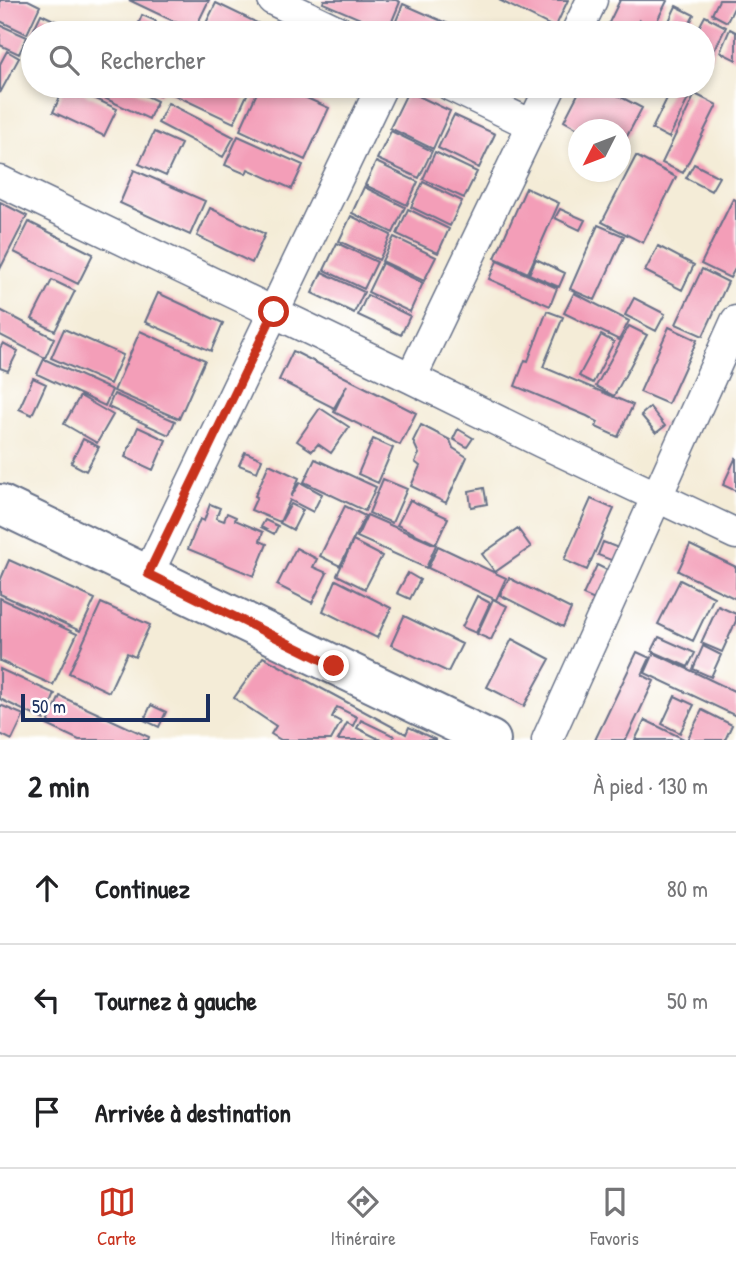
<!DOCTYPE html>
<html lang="fr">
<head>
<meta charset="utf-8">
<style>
  body { margin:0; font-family:"Patrick Hand",sans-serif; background:#f2f2f2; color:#202124 }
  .compass { position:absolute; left:568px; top:119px; width:63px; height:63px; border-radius:50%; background:#fff; box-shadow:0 4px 10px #0003; rotate:228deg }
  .scale { position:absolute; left:21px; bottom:18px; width:189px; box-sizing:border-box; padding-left:7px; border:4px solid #1b2f5e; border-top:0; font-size:19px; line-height:24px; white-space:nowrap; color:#1b2f5e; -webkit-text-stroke:5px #fff; paint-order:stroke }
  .stop { position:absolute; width:21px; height:21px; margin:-16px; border:5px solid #c8321e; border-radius:50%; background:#fff }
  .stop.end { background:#c8321e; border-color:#fff; box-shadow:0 2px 7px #0008 }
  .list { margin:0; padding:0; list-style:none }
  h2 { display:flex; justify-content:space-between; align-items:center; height:91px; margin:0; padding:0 28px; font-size:30px }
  h2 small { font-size:23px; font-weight:400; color:#757577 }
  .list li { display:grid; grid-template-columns:46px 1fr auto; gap:21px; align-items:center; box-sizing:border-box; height:112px; padding:0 28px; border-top:2px solid #e0e0e0 }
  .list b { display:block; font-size:26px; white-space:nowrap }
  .list em { font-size:23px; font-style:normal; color:#757577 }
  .icon { flex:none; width:38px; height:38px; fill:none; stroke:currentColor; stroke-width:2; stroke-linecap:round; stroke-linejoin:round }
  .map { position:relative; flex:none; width:736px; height:740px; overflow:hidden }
  .search { position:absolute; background:#fff; box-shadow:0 4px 10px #0003; left:21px; right:21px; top:21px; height:77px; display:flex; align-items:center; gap:18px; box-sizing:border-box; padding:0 24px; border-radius:38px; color:#757577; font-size:26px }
  .sheet { height:427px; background:#fff }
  nav { display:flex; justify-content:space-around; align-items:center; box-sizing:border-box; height:98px; border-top:2px solid #e0e0e0; background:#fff; font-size:19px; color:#757577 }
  nav a { display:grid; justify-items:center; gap:4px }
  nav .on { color:#c8321e }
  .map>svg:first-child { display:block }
  .building { fill:#f39eb8 }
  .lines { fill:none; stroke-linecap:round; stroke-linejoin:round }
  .minor-casing { stroke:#677188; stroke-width:33 }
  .tertiary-casing { stroke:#677188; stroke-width:42 }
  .minor { stroke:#fff; stroke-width:30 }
  .tertiary { stroke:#fff; stroke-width:38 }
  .route { stroke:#c8321e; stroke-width:9 }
</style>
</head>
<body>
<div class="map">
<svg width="736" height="740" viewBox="0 0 736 740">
  <rect width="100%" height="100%" fill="#fff"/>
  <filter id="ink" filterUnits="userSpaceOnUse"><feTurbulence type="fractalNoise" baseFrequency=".0143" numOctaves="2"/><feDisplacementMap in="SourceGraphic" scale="14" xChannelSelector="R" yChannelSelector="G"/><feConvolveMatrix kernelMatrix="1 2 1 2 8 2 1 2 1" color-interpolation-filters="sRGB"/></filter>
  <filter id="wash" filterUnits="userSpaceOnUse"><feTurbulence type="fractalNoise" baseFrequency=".00686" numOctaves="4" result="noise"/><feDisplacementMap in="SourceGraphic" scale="28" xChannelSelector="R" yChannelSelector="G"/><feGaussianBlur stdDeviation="1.57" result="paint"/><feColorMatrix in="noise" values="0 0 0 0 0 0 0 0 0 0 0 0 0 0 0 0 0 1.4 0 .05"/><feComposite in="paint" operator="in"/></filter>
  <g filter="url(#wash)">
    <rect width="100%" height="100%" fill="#f4ecd7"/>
    <g id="blocks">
      <path class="building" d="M0,0H28L40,6L27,34L0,21Z
        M129,0H209L194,31Z
        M324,0H396L400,2L388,31L323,3Z
        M499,0H568L555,28Z
        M620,0H665L667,1L654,27L639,20L633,33H604Z
        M719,0H736V4L727,22L712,14Z
        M216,3L278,33H201Z
        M403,4L469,33H391Z
        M676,6L694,15L687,29L669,21Z
        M41,14L81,33H32Z
        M142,15L156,21L151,33H135Z
        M705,16L726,27L710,59L703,55V33H696Z
        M0,25L27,37L19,54L0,45Z
        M730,29L736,32V60L720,52Z
        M7,51L19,58L0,93V64Z
        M65,86H69L117,109L104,136L53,112Z
        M89,86H126L157,101L149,119L87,90Z
        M136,86H164L159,96Z
        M166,86H251L234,123L164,90Z
        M260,86H280L329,108L305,160L240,130Z
        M317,86H343L338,96Z
        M582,86H600L642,108L625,140L620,138V130H580L564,121Z
        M672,88L689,97L669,138L652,129Z
        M408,91L450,111L433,149L390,128Z
        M695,94L717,105L683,173L662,163Z
        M168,103L234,137L223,157L158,123Z
        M454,115L495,134L479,168L438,148Z
        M391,131L432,151L419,178L377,159Z
        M154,132L181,144L166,176L139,164Z
        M238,136L303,165L292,189L248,169L246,174L225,165Z
        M435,152L477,172L464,198L423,179Z
        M636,156L676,177L643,243L602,222Z
        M376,162L418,182L407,205L365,185Z
        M694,164L719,177L711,191L686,178Z
        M134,170L205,201L190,235L120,203Z
        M423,182L462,201L450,226L411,207Z
        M364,187L405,207L393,233L352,213Z
        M526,188L559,203L528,273L495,258Z
        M733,199L736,200V267L730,278L701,264Z
        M0,202L27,216L0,269Z
        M210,208L265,234L252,263L197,236Z
        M408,209L449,229L438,253L397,234Z
        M560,209L585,220L580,230L555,218Z
        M351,216L391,235L379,260L339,241Z
        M29,222L93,254L78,284L14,252Z
        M598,225L624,236L595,300L570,289Z
        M394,237L436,257L424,281L382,261Z
        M337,243L377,262L364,289L324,270Z
        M658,246L694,265L682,290L645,271Z
        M536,259L565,273L559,287L529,274Z
        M497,261L557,288L550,306L489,279Z
        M382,263L423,283L410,312L368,292Z
        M702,269L728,282L703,336L676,324Z
        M322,272L364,292L354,313L312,293Z
        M52,280L75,291L55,331L32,319Z
        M158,293L223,323L211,351L145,322Z
        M574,293L629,321L619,340L564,313Z
        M367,295L410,316L401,335L358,315Z
        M634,298L665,314L656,331L625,315Z
        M0,310L54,338L45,358L0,335Z
        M547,311L563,317L543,367L633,405L618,437L596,427L598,422L587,416L515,386L525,360L528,361Z
        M629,326L647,335L614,396L596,386Z
        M669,327L697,340L668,404L640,392Z
        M64,329L123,355L110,384L51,358Z
        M140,331L205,360L179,419L114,391Z
        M601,335L614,342L593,383L579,376Z
        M3,343L18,351L8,371L0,368V348Z
        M293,351L416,413L400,445L334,412L347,385L334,408L279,380Z
        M44,359L112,390L105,406L37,374Z
        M33,378L46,384L32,415L19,409Z
        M114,394L175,421L169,435L108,407Z
        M80,396L113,415L97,443L64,424Z
        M650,407L665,426L656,433L641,415Z
        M320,408L349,427L331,453L318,444L312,451L297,441Z
        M421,425L450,440L453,448L467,457L446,503L411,486L420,466L415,462L419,454L413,441Z
        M138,427L166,440L153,470L125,457Z
        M458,429L473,438L467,447L453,439Z
        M83,439L99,447L86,471L71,463Z
        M373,439L393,448L378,483L358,474Z
        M245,452L262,459L257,472L239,465Z
        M736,457V491L723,485Z
        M315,459L376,487L365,511L304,482Z
        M269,464L299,478L291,497L300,482L322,494L313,512L290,500L280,522L251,510L257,497L255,496Z
        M383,479L407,489L392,523L369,513Z
        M484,488L487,504L471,507L469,491Z
        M591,499L614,509L587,570L564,560Z
        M410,500L448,518L436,544L397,525Z
        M210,504L220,508L216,518L224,521L227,513L236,517L235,520L263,532L260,541L267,544L254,576L188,549L200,519L204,521Z
        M291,504L303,510L293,530L280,523Z
        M345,506L365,516L340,566L320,556Z
        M367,515L436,545L426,568L357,537Z
        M265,520L278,526L274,534L261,527Z
        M518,529L531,547L495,572L482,554Z
        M353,541L382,556L365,589L337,575Z
        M603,542L621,549L616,562L598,555Z
        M690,545L736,567V599L678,571Z
        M438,546L506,578L496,600L428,568Z
        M296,548L317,559L313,567L327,573L312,603L277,585Z
        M9,560L95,599L80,631L0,594V581Z
        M597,565L611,572L597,601L583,595Z
        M408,573L420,580L410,599L397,593Z
        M509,578L571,609L563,627L500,595Z
        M336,580L391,608L377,638L323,611Z
        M680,580L714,597L693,641L658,624Z
        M477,596L490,603L476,633L462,627Z
        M0,598L77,634L53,685L0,661Z
        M493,599L507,606L491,640L477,634Z
        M101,603L150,625L135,657L127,653L109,692L69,673Z
        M718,606L736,614V621L722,652L701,643Z
        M404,616L462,644L448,672L391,645Z
        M659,637L695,653L688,667L652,651Z
        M512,639L550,659L524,706L487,687Z
        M703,646L721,655L711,677L693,669Z
        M637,652L650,658L642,675L654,681L626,740H595Z
        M654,653L736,692V716L645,673Z
        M263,657L406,734L409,727L436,740H392L394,736L361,720L357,728L381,740H338L347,723L353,726L357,717L337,707L332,717L341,722L331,740H281L271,734L276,726L234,698Z
        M0,669L55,694L44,720L0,699Z
        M60,696L149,737L148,740H79L47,725Z
        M675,696L694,705L680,733L662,724Z
        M0,705L24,715L12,740L0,734Z
        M151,705L166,712L159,727L144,720Z
        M702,710L732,725L725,740H687Z
        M645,720L686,740H635Z"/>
    </g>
  </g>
  <g filter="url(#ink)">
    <use href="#blocks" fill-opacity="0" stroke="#677188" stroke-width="2"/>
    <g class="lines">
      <defs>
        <path id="minor" d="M273,0L342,33
          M576,33L592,0
          M451,86L532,125
          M0,181L411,378L541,442L736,534
          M411,378L551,86
          M148,574L382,86
          M547,740L736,321"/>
        <path id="tertiary" d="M0,504L491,740"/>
      </defs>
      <use href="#minor" class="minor-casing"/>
      <use href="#tertiary" class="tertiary-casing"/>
      <use href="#minor" class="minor"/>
      <use href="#tertiary" class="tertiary"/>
    </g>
  </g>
  <g class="lines" filter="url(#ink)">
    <path class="route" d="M274,312L148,574L334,666"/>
  </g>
</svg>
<svg class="compass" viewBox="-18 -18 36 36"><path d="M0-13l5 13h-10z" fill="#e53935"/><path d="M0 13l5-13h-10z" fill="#757577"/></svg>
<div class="scale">50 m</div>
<div class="stop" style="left:274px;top:312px"></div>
<div class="stop end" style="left:334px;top:666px"></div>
<div class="search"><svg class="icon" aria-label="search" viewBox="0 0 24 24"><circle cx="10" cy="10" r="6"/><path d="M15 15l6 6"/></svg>Rechercher</div>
</div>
<section class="sheet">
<h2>2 min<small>À pied · 130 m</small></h2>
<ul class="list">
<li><svg class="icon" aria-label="ahead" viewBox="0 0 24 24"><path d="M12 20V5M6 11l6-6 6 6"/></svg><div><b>Continuez</b></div><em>80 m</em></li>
<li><svg class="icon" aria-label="left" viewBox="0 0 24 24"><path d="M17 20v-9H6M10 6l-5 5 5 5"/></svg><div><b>Tournez à gauche</b></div><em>50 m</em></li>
<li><svg class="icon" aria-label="arrive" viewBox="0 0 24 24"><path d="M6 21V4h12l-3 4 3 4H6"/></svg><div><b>Arrivée à destination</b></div></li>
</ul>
</section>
<nav>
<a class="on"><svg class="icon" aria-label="map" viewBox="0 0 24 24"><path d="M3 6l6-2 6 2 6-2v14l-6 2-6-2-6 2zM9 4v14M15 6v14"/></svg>Carte</a>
<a><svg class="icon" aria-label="directions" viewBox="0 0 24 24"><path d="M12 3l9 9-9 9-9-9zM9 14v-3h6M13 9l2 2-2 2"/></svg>Itinéraire</a>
<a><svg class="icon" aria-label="saved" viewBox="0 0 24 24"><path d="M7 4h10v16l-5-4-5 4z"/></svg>Favoris</a>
</nav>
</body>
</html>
